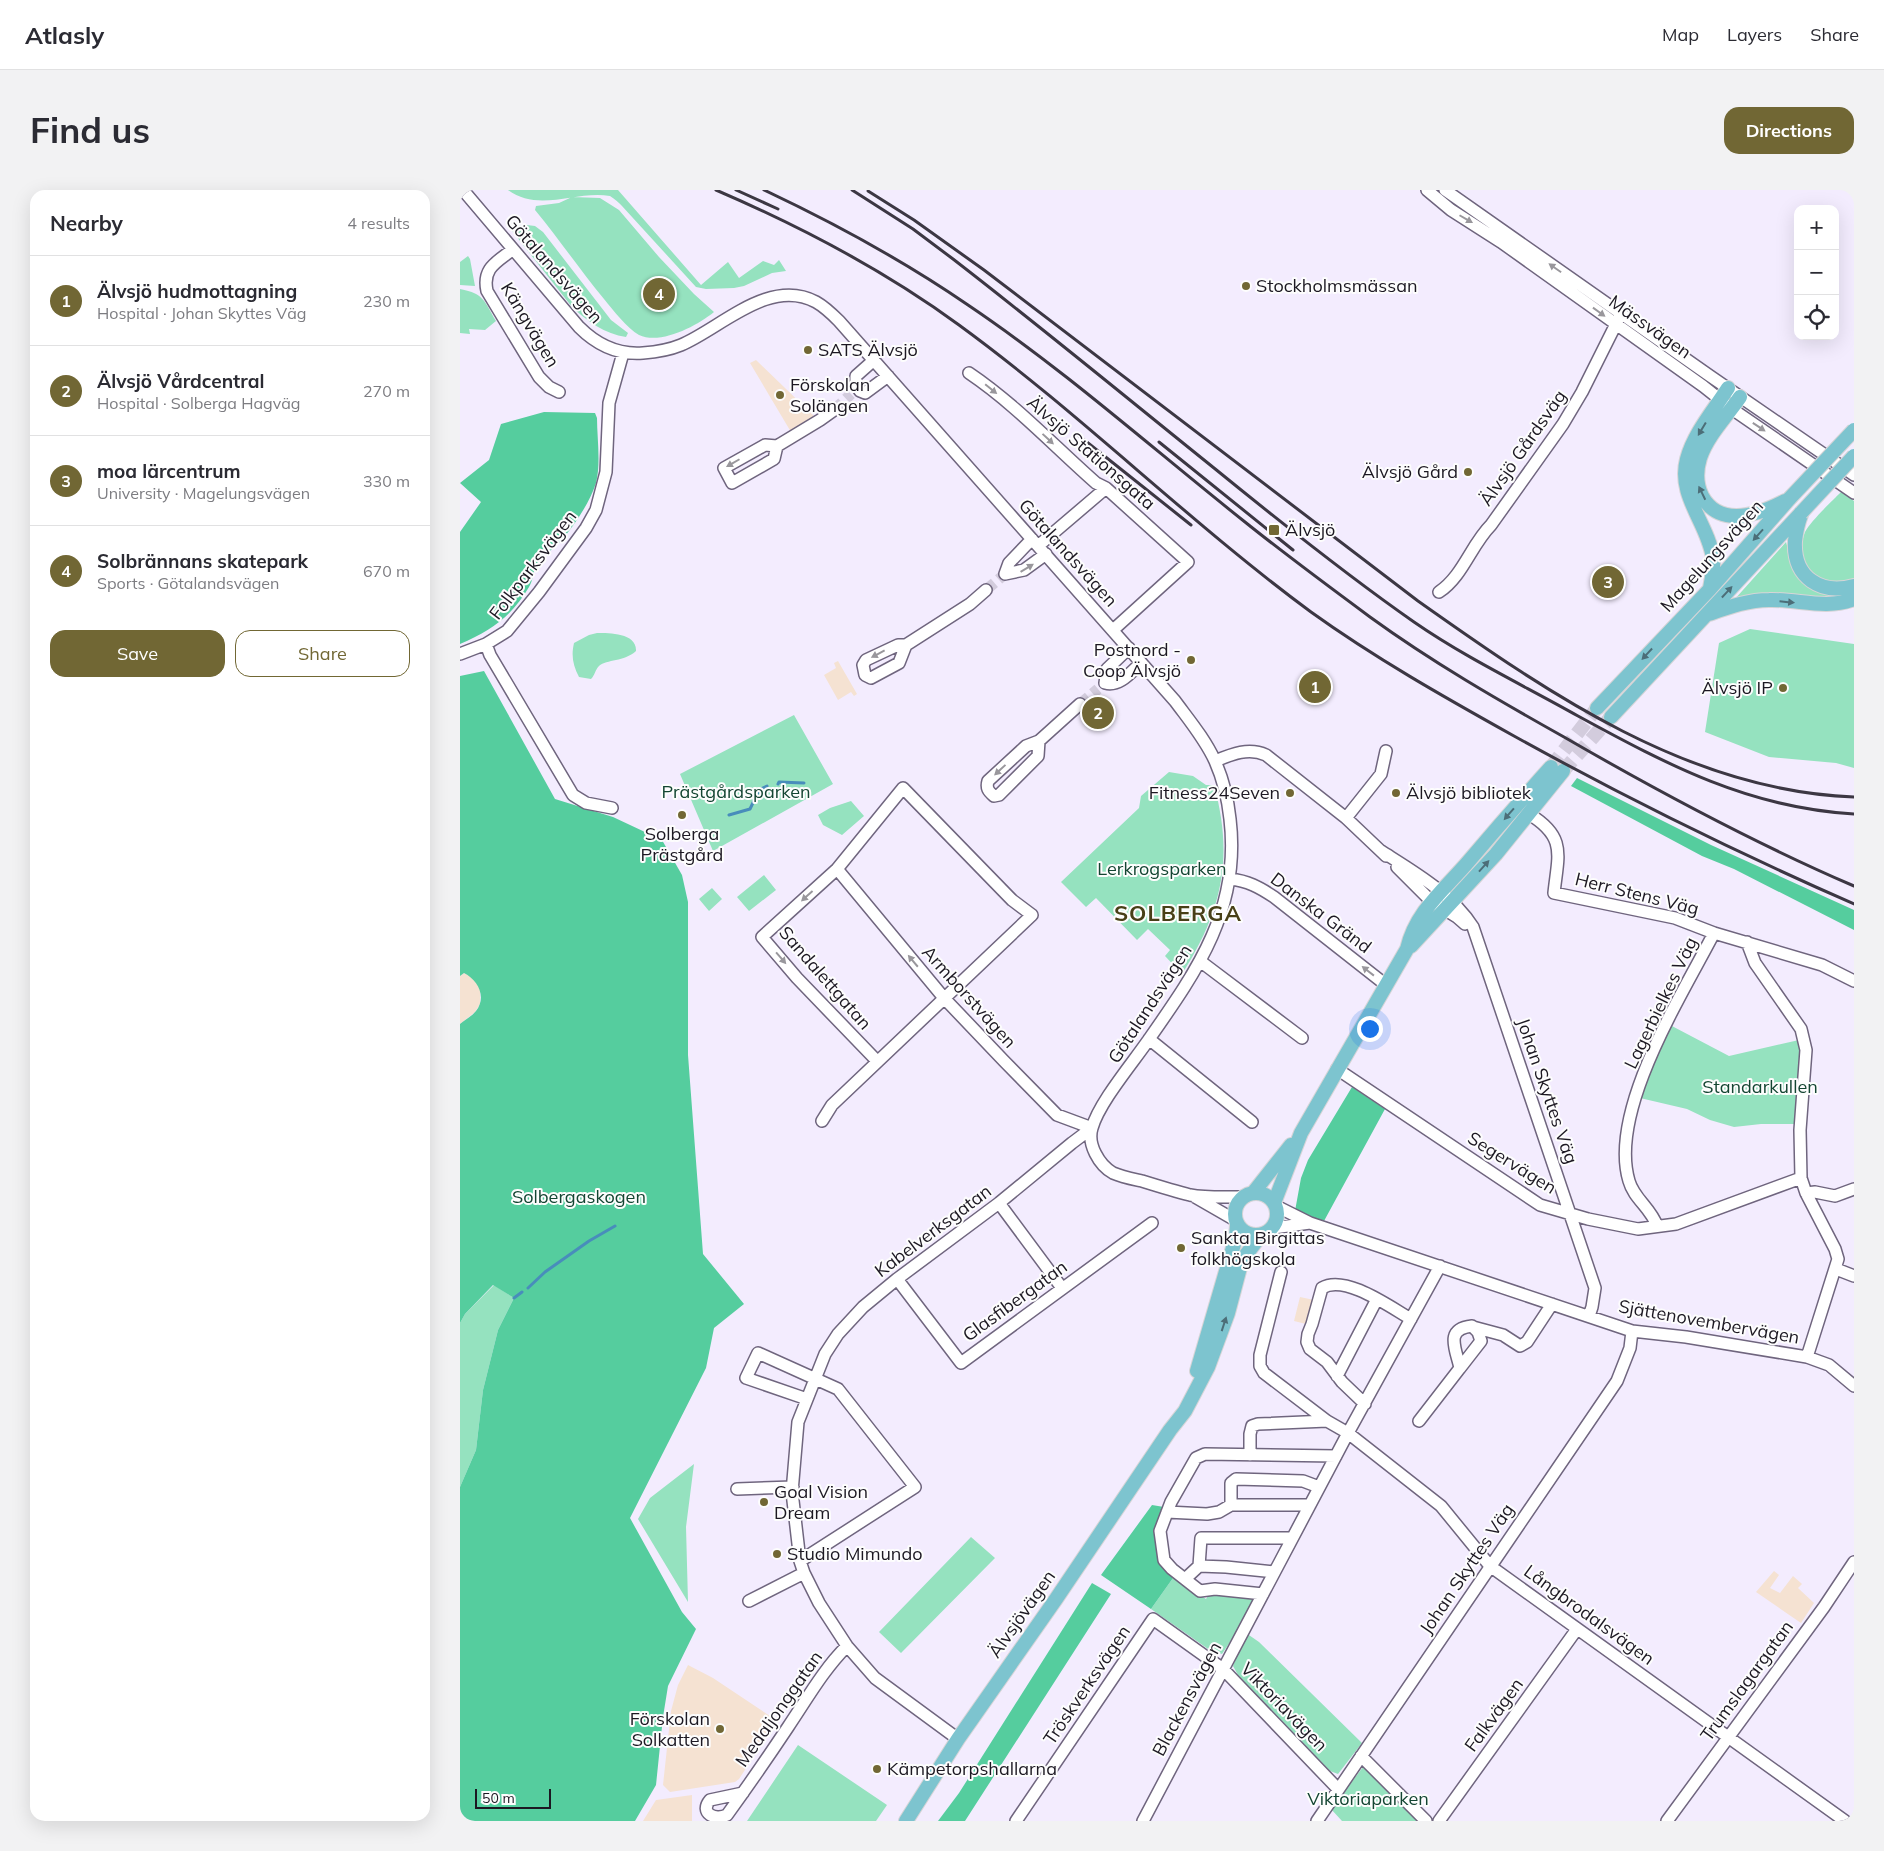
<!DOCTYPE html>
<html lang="en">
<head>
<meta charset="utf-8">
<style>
  body { margin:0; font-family:Mulish,sans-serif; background:#f2f2f3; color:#2b2b33 }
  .controls { position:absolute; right:15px; top:15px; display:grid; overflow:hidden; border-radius:10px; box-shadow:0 5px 20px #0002 }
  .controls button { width:45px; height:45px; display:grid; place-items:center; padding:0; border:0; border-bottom:1px solid #e1e1e2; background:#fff; color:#2b2b33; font:25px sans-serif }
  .scale { position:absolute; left:15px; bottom:12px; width:76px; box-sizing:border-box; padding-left:5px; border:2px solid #1c1822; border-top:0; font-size:14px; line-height:18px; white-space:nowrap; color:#1c1822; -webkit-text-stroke:4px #fdfdfd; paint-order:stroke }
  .you { position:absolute; left:909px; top:838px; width:18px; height:18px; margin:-12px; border:4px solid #fff; border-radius:50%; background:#1a73e8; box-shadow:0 0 0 8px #1a73e833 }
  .badge { display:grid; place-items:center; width:32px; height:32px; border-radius:50%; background:#716734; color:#fff; font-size:16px; font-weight:700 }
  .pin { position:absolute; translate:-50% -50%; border:2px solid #fff; box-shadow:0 1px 5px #0006 }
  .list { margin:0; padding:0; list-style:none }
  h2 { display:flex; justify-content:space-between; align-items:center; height:65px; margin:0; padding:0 20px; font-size:21px }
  h2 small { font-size:16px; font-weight:400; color:#7c7c81 }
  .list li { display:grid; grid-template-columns:32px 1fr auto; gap:15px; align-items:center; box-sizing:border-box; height:90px; padding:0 20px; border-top:1px solid #e1e1e2 }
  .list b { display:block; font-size:19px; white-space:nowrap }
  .list p { margin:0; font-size:16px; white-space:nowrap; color:#7c7c81 }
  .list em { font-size:16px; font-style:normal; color:#7c7c81 }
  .actions { display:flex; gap:10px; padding:15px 20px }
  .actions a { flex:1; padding:11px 0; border:1px solid #716734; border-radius:15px; text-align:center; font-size:18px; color:#716734 }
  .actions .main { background:#716734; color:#fff }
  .icon { flex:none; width:28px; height:28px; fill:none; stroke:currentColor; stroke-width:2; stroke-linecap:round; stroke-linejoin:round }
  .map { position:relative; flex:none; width:1394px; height:1631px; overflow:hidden; border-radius:15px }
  header { display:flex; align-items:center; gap:30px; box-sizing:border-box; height:70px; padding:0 25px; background:#fff; border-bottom:1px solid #e1e1e2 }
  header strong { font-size:24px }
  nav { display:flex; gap:28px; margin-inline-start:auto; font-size:18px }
  .intro { display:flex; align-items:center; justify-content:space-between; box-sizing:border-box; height:120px; padding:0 30px }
  h1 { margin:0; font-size:35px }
  .button { padding:12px 22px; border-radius:15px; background:#716734; color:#fff; font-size:18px; font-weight:700 }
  main { display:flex; gap:30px; padding:0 30px }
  aside { flex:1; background:#fff; border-radius:15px; box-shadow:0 5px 20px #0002 }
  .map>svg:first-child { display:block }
  .education { fill:#f5e2d2 }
  .green { fill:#95e2bf }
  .forest { fill:#55cd9e }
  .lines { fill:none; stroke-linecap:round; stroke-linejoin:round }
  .stream { stroke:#488dbb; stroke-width:3 }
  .minor-tunnel { stroke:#d3ccdd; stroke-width:11; stroke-dasharray:11 5.5; stroke-linecap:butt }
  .major-tunnel { stroke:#d3ccdd; stroke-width:14; stroke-dasharray:14 7; stroke-linecap:butt }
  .minor-casing { stroke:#6f657e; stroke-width:14 }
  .major-casing { stroke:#d6d5d7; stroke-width:16 }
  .minor { stroke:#fff; stroke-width:11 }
  .major { stroke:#7dc4cf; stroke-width:14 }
  .rail { stroke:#3c3743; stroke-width:3 }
  .major-bridge-casing { stroke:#d6d5d7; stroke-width:16; stroke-linecap:butt }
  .major-bridge { stroke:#7dc4cf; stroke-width:14 }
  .oneway { fill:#99979c }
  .oneway2 { fill:#4c6e78 }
  .poi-dot { fill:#716734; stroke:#fdfdfd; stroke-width:2 }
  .labels { text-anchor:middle; stroke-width:4; stroke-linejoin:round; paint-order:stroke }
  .street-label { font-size:18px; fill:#1c1822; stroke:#fdfdfd }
  .poi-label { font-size:18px; fill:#1c1822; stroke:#fdfdfd; text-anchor:start }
  .park-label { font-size:18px; fill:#134532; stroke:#fdfdfd }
  .district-label { font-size:22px; font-weight:bold; letter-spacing:1px; fill:#484017; stroke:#fdfdfd }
</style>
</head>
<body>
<header>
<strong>Atlasly</strong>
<nav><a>Map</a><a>Layers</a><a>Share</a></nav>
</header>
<div class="intro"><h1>Find us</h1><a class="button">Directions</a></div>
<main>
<aside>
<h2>Nearby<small>4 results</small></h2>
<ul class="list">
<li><span class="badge">1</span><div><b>Älvsjö hudmottagning</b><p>Hospital · Johan Skyttes Väg</p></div><em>230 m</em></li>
<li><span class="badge">2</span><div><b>Älvsjö Vårdcentral</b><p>Hospital · Solberga Hagväg</p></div><em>270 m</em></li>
<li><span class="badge">3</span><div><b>moa lärcentrum</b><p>University · Magelungsvägen</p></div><em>330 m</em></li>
<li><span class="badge">4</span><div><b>Solbrännans skatepark</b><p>Sports · Götalandsvägen</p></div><em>670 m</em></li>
</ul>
<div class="actions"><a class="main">Save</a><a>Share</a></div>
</aside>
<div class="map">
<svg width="1394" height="1631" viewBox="0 0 1394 1631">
  <rect width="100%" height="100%" fill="#f3ecfe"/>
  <path class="education" d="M296,170L354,226L331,242L290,173Z
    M378,471L397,504L394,506L391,502L378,510L364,485L376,478L374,473Z
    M4,783L14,788L20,799V814L15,822L0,834V786Z
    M840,1107L854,1110L846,1134L834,1131Z
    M1314,1381L1319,1385L1310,1398L1320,1403L1333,1386L1342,1394L1338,1398L1354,1413L1341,1433L1296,1402Z
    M228,1475L253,1488L316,1530L309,1538L311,1540L279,1589L275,1592L210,1602L203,1595L211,1521L218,1495Z
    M232,1605V1631H183L196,1610Z"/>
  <path class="green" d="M48,0H158L241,95L268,72L279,88L303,71L314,75L319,70L326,81L312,83L284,96L274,98L246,99L236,97L162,16C159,13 155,9 150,6C117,0 79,23 48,0Z
    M112,7L140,8L159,20L199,67L234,104L254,122C237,136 201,155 179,145C167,138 153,120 144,109C120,80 99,49 75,20L76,16L99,13Z
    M67,35L75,36L83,42L151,130L168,143L166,147C145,144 127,131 112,117L49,37Z
    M8,66L10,69L15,96L0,95V72Z
    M0,99C25,104 24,111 36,131L25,140L9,139L10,144L0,143Z
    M1381,302L1394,311V388C1363,403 1332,375 1345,342C1350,332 1372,311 1381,302Z
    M1326,352C1328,357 1327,362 1329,367C1335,390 1347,401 1369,404V408L1301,403L1274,410Z
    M1290,439L1394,454V578L1376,573L1309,567L1245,542L1259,453Z
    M137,443C150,443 177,443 176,461C164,472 147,469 139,476C135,480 135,485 131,489L119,487C113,475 111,466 114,453L129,445Z
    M334,525L373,594L253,661L220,584Z
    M709,582L733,586L746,595H754C774,668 762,721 722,784L705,766L710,760L688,739L677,750L636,708L626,717L601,692L679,618L681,606Z
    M391,611L404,626L382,645L363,635L358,625L370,618Z
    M304,685L316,700L289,721L277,707Z
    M252,698L262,709L249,721L239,709Z
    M1210,835L1269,866L1339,850L1342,864L1336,934H1301L1274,937L1250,930L1227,919L1180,908Z
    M34,1095L54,1108L38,1140L23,1200L16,1260L0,1297V1133L5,1124Z
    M234,1274L226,1337L228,1412L178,1329L190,1308Z
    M511,1347L535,1368L441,1463L419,1442Z
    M713,1388L746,1409L751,1401L794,1407L778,1440L762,1464L751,1461L691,1419Z
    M786,1443L799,1452L902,1553L878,1584L870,1581L778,1485L773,1476Z
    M338,1555L427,1615L416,1631H287Z
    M903,1577L909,1578L959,1631H882L871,1619Z"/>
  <path class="forest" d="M84,222L135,223L137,228C137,248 141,273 136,293C129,314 115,334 101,351C94,359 81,366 76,375C73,382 73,391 69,397C52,426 31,441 0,454V342L21,312L0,293L29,270L41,234Z
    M24,481L95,609L153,627L202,650L222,685L228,712V865L243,1064L284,1114L254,1138L246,1178L170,1328L222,1422L236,1439L208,1496L203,1527L196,1595L175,1631H0V1297L16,1260L23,1200L38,1140L54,1108L33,1095L5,1124L0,1133V834C5,830 12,826 16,821C27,807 18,790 4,783L0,786V486Z
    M1117,588L1251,655L1394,720V740L1274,679L1242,666L1111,596Z
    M892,897L925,919L864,1031L835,1021L841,988L848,970Z
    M692,1315L704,1317C693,1350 691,1359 713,1388L691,1419L641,1385Z
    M632,1393L651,1404L505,1631H478L499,1603Z"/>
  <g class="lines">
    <path class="stream" d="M318,594L319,592L344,593
      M269,625L290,619L299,600L307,596
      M68,1098L85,1082L129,1051L155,1036
      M54,1108L62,1102"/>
    <path class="minor-tunnel" d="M374,220L391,204
      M526,400L545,384
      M620,514L638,499"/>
    <path class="major-tunnel" d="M1091,577L1137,518
      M1103,581L1151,527"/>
    <defs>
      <path id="minor" d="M3,0L119,137C137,155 158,165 183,163C196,162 209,160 221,155C261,138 309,87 356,112C365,117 372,124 379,131L715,511C729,530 745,549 755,571C763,589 768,610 770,629C781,720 736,782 687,852C671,875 639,913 632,938C627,954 639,975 653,983C662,987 673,989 682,991C698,996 714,1001 730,1005C746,1008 765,1007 782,1007
        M967,0L991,20L1041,52L1243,196L1272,219L1394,303
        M985,0L1250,186L1394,285
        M52,60C37,72 22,78 27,101L79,187L89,197L99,202
        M414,170L396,186V195L400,201L405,203L428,186
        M509,183C555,214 594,256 636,293L646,298L728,372L653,440
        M317,256L314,269L272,293L264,278L305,255L317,256L360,230L374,220
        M572,349L549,373L545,384L564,380L586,364
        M578,356L646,298
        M979,402C1003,386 1011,355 1031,335L1103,234L1122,202L1159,128
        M26,454L30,465L113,605L126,613L152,618
        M446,455H438L406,470L403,475L405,485L411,488L439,473L446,455L510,414L526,400
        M669,458L647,479L645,493C660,497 671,482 681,473
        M0,464L26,454L47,441L79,402L126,338L136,320L146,282L149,213L163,163
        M579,551L578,566L539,605L534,606C528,601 526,598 528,591L566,556L579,551L620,514
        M755,571C772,564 789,557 806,565L886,628L926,666
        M1069,624C1107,647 1098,665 1094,703L1215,728L1254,743L1362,775L1394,791
        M886,628L921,584L926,561
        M921,661C954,682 991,703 1013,737L1135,1098L1132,1117L1129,1126
        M937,677L971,711L997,727L1005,734
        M377,679L484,808L544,871L597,925L632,938
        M770,689C788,691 799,697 814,707L926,795
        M1287,752L1295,773L1341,839L1346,860L1340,940L1341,988L1346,1003L1375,1059L1378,1069L1347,1167
        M740,771L842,848
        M689,849L792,932
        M877,879L1080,1015L1128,1029L1178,1039L1216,1034L1341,988
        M362,931L372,915L572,725L552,710L443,598L377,679L302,747L337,788L417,871
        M1346,1003L1355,1002L1375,1006L1394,999
        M735,1007L775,1030
        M539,1013L602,1098
        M816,1016L850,1033L1172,1141L1226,1147L1347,1167L1369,1175L1394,1196
        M1197,1036C1191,1018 1174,1009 1169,991C1148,921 1222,805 1254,743
        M813,1038L850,1033
        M1376,1079L1394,1086
        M821,1082L800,1165V1176L804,1183L867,1231L888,1243L981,1316L1030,1376L1385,1631
        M437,1089L501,1173L692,1033
        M1013,1137L1043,1145L1060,1156L1067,1152L1092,1114
        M877,1186L917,1109
        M905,1214L882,1192L867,1172L850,1159L847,1152L848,1144L852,1134L862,1098C885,1084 930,1117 951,1129
        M959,1231L1000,1178C996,1159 984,1139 1012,1136L1018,1142L1021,1151L1000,1178
        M790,1265V1244L792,1236L798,1234L867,1231
        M277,1299L333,1297
        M771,1315V1293L776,1289L843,1291L859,1297
        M707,1322L747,1324L759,1322L771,1315H850
        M340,1371L455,1297L378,1199L298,1163L286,1188L347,1209
        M739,1376L741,1348H832
        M725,1389L739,1376L766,1377L814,1382
        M803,1404L755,1399L740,1401L712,1379L704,1370L700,1341L711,1312L736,1268L745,1264L876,1266
        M289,1411L344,1383
        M498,1549L415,1488L387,1456L359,1413L344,1383L340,1371L332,1302L338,1232L365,1164L378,1144L403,1117L437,1089L539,1013L612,953L632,938
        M901,1566L966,1631
        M283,1603L250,1610C239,1623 255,1631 267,1625C288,1596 308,1567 328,1537C347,1509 363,1480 387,1456
        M556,1631L693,1429L763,1479L878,1599
        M683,1631L888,1243L980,1076
        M857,1631L1157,1191L1170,1158L1172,1141
        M979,1631L1117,1439
        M1207,1631L1364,1417L1394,1372"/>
      <path id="major" d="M1280,207C1267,226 1247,246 1240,268C1236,281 1236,294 1242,306C1260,339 1300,324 1325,311
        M1341,325C1338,333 1336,342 1335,351C1333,388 1361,405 1394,396
        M1250,398C1252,388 1254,378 1253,368C1248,333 1217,306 1227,269C1234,243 1254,220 1268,198
        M1249,424C1269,417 1288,410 1309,410C1339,409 1365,420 1394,409
        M1137,518L1250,399L1330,308
        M1151,527L1341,323
        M951,756L1036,664L1103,581
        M775 1024a21 21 0 1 1 42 0a21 21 0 1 1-42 0Z
        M793,1003L831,955
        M814,1013L841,943L947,759C956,721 984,700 1008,672C1035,640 1063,608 1091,577
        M737,1181L776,1047L777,1035
        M446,1631L498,1549L596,1409L710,1240L725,1221L748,1177L768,1123L782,1070L801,1045"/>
    </defs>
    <use href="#minor" class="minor-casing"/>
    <use href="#major" class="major-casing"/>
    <use href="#minor" class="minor"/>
    <use href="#major" class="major"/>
    <path class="rail" d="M256,0C342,37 424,80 499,135C621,224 729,332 851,422C915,468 984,507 1054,546C1164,607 1278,663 1394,714
      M276,0L318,19
      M304,0C374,33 444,71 508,115C606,181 693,259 785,332C826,365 868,396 910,427C972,472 1038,510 1104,547C1199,602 1294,653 1394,696
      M392,0L453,39L493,69C581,137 667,208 754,278C819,331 885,384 954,432C1006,468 1063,495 1118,526C1208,575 1289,618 1394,624
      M408,1L454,30L524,80L958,411C1088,503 1229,601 1394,607
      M618,245L731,335
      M699,252L833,360"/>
    <defs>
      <path id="major-bridge" d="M1330,308L1394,240
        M1341,323L1394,266"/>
    </defs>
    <use href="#major-bridge" class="major-bridge-casing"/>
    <use href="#major-bridge" class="major-bridge"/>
  </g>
  <defs><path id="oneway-solid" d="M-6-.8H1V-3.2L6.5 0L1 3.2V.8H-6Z" transform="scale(1.25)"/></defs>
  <g class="oneway">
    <use href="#oneway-solid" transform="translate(1006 29) rotate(30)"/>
    <use href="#oneway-solid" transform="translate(1095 78) rotate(-145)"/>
    <use href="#oneway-solid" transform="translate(1139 122) rotate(36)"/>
    <use href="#oneway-solid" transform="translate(531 199) rotate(39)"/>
    <use href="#oneway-solid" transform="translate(1299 237) rotate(34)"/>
    <use href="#oneway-solid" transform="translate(588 249) rotate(43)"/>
    <use href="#oneway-solid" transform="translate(273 273) rotate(150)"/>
    <use href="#oneway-solid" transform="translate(567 378) rotate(-31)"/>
    <use href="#oneway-solid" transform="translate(418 464) rotate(152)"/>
    <use href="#oneway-solid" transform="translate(540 580) rotate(137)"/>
    <use href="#oneway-solid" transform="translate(347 706) rotate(138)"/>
    <use href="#oneway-solid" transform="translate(321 768) rotate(49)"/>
    <use href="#oneway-solid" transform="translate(453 771) rotate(-130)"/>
    <use href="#oneway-solid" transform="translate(908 781) rotate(-142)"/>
  </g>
  <g class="oneway2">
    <use href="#oneway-solid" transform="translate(1242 239) rotate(121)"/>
    <use href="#oneway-solid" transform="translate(1242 303) rotate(-116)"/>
    <use href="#oneway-solid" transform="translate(1298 345) rotate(132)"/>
    <use href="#oneway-solid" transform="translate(1267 402) rotate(-47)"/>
    <use href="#oneway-solid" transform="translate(1327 412) rotate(6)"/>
    <use href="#oneway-solid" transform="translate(1187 464) rotate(133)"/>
    <use href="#oneway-solid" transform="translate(1049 624) rotate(131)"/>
    <use href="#oneway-solid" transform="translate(1024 676) rotate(-48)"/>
    <use href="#oneway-solid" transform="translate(764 1134) rotate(-72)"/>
  </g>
  <g class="poi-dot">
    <circle cx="786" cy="96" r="5"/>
    <circle cx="348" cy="160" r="5"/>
    <circle cx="320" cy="205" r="5"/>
    <circle cx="1008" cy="282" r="5"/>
    <rect x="808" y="334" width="12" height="12" rx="2.5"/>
    <circle cx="731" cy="470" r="5"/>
    <circle cx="1323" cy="498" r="5"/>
    <circle cx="830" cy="603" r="5"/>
    <circle cx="936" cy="603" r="5"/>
    <circle cx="222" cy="625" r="5"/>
    <circle cx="721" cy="1058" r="5"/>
    <circle cx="304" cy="1312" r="5"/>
    <circle cx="317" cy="1364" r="5"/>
    <circle cx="260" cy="1539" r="5"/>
    <circle cx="417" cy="1579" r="5"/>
  </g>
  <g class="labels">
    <g class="street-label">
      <text transform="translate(94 79) rotate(49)" y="6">Götalandsvägen</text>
      <text transform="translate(70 135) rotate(59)" y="6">Kängvägen</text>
      <text transform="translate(1190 137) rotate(35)" y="6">Mässvägen</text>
      <text transform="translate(1063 258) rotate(-55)" y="6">Älvsjö Gårdsväg</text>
      <text transform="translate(631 263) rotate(41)" y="6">Älvsjö Stationsgata</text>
      <text transform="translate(608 363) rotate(48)" y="6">Götalandsvägen</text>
      <text transform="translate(1252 366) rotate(-48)" y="6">Magelungsvägen</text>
      <text transform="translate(73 375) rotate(-53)" y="6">Folkparksvägen</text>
      <text transform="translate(1177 704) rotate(14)" y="6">Herr Stens Väg</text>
      <text transform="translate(861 723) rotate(37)" y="6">Danska Gränd</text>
      <text transform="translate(365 788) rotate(49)" y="6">Sandalettgatan</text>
      <text transform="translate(509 807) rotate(48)" y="6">Armborstvägen</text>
      <text transform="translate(1201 813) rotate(-64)" y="6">Lagerbielkes Väg</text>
      <text transform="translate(690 814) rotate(-57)" y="6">Götalandsvägen</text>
      <text transform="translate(1087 901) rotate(71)" y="6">Johan Skyttes Väg</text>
      <text transform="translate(1052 973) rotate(32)" y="6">Segervägen</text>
      <text transform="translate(473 1041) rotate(-37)" y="6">Kabelverksgatan</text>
      <text transform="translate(555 1111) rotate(-36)" y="6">Glasfibergatan</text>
      <text transform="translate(1249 1132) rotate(10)" y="6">Sjättenovembervägen</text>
      <text transform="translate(1007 1379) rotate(-56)" y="6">Johan Skyttes Väg</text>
      <text transform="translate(562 1424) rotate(-55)" y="6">Älvsjövägen</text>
      <text transform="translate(1129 1425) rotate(36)" y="6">Långbrodalsvägen</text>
      <text transform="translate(1287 1491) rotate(-54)" y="6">Trumslagargatan</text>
      <text transform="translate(627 1495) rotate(-56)" y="6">Tröskverksvägen</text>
      <text transform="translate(727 1509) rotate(-62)" y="6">Blackensvägen</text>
      <text transform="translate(824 1517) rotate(46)" y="6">Viktoriavägen</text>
      <text transform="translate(319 1519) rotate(-55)" y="6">Medaljonggatan</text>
      <text transform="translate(1034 1525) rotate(-54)" y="6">Falkvägen</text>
    </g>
    <g class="poi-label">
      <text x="796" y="102">Stockholmsmässan</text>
      <text x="358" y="166">SATS Älvsjö</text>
      <text x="330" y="201">Förskolan<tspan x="330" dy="21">Solängen</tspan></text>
      <text x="998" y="288" text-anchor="end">Älvsjö Gård</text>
      <text x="825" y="346">Älvsjö</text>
      <text x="721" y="466" text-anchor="end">Postnord -<tspan x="721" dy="21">Coop Älvsjö</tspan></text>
      <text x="1313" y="504" text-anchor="end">Älvsjö IP</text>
      <text x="820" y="609" text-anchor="end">Fitness24Seven</text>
      <text x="946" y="609">Älvsjö bibliotek</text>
      <text x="222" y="650" text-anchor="middle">Solberga<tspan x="222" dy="21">Prästgård</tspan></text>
      <text x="731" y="1054">Sankta Birgittas<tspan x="731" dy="21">folkhögskola</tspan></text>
      <text x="314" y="1308">Goal Vision<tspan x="314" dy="21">Dream</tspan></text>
      <text x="327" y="1370">Studio Mimundo</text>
      <text x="250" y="1535" text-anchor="end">Förskolan<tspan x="250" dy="21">Solkatten</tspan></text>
      <text x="427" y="1585">Kämpetorpshallarna</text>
    </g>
    <g class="park-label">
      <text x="276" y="608">Prästgårdsparken</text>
      <text x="702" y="685">Lerkrogsparken</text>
      <text x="1300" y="903">Standarkullen</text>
      <text x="119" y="1013">Solbergaskogen</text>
      <text x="908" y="1615">Viktoriaparken</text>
    </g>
    <g class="district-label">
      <text x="718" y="731">SOLBERGA</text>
    </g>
  </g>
</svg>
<div class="controls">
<button>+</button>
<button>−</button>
<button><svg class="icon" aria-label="locate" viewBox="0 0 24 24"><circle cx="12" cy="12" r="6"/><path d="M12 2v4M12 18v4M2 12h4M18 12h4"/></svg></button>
</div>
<div class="scale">50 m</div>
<div class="you"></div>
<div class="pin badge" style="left:855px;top:497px">1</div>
<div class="pin badge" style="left:638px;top:523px">2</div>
<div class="pin badge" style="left:1148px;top:392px">3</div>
<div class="pin badge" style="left:199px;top:104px">4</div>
</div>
</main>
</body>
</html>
